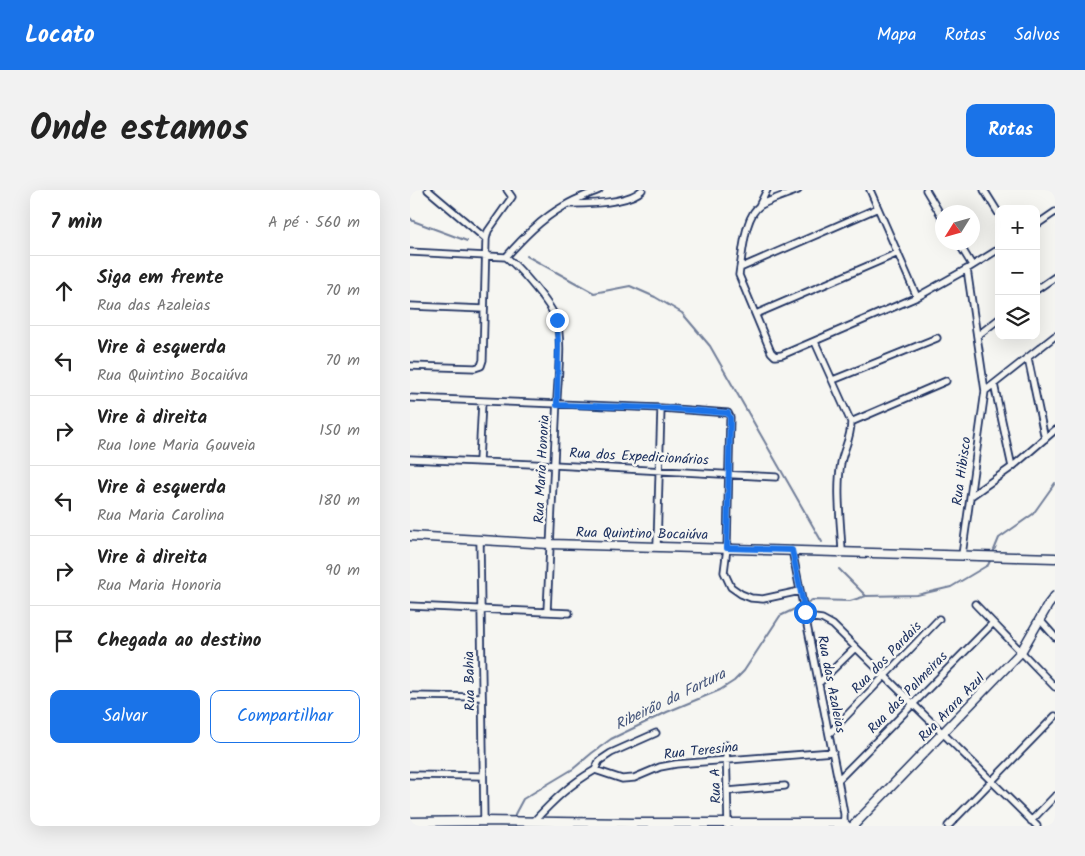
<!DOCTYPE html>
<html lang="pt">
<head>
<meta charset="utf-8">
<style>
  body { margin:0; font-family:Kalam,sans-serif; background:#f2f2f2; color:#222 }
  .controls { position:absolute; right:15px; top:15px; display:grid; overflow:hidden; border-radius:10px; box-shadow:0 5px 20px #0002 }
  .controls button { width:45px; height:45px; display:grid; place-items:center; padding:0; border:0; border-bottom:1px solid #e0e0e0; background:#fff; color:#222; font:25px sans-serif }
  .compass { position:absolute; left:525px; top:15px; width:45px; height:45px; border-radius:50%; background:#fff; box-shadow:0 5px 20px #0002; rotate:233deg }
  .stop { position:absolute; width:15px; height:15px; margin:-11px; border:4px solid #1a73e8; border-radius:50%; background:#fff }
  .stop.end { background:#1a73e8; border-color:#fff; box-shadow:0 1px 5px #0008 }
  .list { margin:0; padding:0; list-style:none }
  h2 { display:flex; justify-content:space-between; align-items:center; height:65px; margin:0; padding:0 20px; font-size:21px }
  h2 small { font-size:16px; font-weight:400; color:#767676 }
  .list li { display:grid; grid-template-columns:32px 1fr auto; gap:15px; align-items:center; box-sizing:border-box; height:70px; padding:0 20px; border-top:1px solid #e0e0e0 }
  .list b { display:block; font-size:19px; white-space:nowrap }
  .list p { margin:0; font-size:16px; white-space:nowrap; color:#767676 }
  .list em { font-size:16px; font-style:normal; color:#767676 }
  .actions { display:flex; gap:10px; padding:15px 20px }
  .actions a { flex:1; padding:11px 0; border:1px solid #1a73e8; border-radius:10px; text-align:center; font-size:18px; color:#1a73e8 }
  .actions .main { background:#1a73e8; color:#fff }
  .icon { flex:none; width:28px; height:28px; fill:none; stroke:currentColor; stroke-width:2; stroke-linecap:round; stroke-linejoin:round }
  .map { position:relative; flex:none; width:645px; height:636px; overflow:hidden; border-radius:10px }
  header { display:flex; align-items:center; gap:30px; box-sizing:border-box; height:70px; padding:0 25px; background:#1a73e8; color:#fff }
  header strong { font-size:24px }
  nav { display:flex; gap:28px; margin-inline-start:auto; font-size:18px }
  .intro { display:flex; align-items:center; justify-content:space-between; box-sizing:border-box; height:120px; padding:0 30px }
  h1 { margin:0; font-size:35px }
  .button { padding:12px 22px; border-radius:10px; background:#1a73e8; color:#fff; font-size:18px; font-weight:700 }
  main { display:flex; gap:30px; padding:0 30px }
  aside { flex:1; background:#fff; border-radius:10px; box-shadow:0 5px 20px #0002 }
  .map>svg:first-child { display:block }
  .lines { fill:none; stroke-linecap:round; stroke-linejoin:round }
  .stream { stroke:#717e99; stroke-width:2 }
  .street-casing { stroke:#1b2f5e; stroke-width:9 }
  .secondary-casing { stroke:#1b2f5e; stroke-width:11 }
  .street { stroke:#f6f6f2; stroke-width:5.5 }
  .secondary { stroke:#f6f6f2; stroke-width:8 }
  .route { stroke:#1a73e8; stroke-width:6 }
  .labels { text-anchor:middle; stroke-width:5; stroke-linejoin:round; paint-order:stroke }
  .street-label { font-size:14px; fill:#1b2f5e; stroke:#f6f6f2 }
  .water-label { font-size:15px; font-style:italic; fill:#46567b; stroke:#f6f6f2 }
</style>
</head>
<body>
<header>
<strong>Locato</strong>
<nav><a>Mapa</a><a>Rotas</a><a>Salvos</a></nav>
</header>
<div class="intro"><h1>Onde estamos</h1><a class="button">Rotas</a></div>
<main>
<aside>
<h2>7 min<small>A pé · 560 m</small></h2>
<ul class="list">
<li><svg class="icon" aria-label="ahead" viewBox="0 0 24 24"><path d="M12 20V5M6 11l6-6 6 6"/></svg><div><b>Siga em frente</b><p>Rua das Azaleias</p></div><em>70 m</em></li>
<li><svg class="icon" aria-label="left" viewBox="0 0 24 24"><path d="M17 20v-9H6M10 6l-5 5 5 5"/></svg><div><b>Vire à esquerda</b><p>Rua Quintino Bocaiúva</p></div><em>70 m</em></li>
<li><svg class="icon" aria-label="right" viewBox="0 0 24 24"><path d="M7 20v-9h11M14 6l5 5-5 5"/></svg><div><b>Vire à direita</b><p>Rua Ione Maria Gouveia</p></div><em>150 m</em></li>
<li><svg class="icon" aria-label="left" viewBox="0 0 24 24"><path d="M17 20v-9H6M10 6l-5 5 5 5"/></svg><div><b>Vire à esquerda</b><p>Rua Maria Carolina</p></div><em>180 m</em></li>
<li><svg class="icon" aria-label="right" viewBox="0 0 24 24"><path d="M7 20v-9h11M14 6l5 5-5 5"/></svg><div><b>Vire à direita</b><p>Rua Maria Honoria</p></div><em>90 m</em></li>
<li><svg class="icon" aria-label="arrive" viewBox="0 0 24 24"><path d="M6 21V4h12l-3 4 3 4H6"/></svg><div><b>Chegada ao destino</b></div></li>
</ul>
<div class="actions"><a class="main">Salvar</a><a>Compartilhar</a></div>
</aside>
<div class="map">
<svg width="645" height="636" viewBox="0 0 645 636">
  <rect width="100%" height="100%" fill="#f6f6f2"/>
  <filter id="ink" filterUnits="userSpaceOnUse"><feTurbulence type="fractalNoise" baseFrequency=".02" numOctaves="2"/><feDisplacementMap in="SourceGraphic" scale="10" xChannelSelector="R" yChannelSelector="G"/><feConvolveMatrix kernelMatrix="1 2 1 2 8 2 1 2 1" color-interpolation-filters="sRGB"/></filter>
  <g filter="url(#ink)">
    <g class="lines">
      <path class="stream" d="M0,28L3,31L57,51
        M117,66L184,103L220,96L245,107L272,123L300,156L412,352
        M582,365L589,348L623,324L645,293
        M429,379L456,406
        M395,414L402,410L440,411L456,406L507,405L541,397L578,375L581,369
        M105,629V624L113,609L163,579L182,563L201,549L257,522L310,500L324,491L334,481L370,426L391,416"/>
      <defs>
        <path id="street" d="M18,0L76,49
          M388,0C376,5 362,9 351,15C335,24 333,61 330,78L329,85L361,162L365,166L372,165L507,107L557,79L589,59
          M460,0L507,107
          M516,0L532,27
          M574,0L589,24
          M160,14C178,14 219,13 232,0
          M349,16L357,0
          M626,35L645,22
          M548,52L562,75
          M0,62L96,67
          M96,67C109,77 141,114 146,129C153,148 148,187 147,208C144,279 140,350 137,421
          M96,67C113,48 131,29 154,16C165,9 177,5 189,0
          M330,78L468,18
          M626,100L645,87
          M0,116L74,119
          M346,124L488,63
          M567,146L589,129
          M405,152L441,232C441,249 434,257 431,273C426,299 431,335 432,362
          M618,168L635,249
          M0,176L65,178L71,176L73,170L76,49L78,41L102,7L97,0
          M423,190L527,148
          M584,194L602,277
          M575,201L645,146
          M0,208L251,218L318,223L320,227L317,358L314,382L321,397L331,404L341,408L353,409L390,401
          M441,232L536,191
          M0,269L144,275L366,287
          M69,271L72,212
          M561,306L602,277L645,240
          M70,350L74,631
          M247,356L251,218
          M382,360L428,590L434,624V633
          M552,365L575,201L557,79
          M565,414L645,497
          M0,416L159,423
          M396,427L412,429L423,435L627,636
          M630,430L645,447
          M409,493L445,458
          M0,506L71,507
          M419,544L529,429
          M316,555L318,636
          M185,580L189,571L201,563L246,543
          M0,585L72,586
          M428,590L583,433
          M318,601L375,596
          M124,631C144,610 160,594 185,580L212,589L224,588L250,577L266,574L423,562
          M621,631L645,606
          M538,636L645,526"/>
        <path id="secondary" d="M0,346L140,354L645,368
          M0,632L74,631L221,633H434L437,636
          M443,636L611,462L638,415L645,406"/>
      </defs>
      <use href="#street" class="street-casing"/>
      <use href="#secondary" class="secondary-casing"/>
      <use href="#street" class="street"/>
      <use href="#secondary" class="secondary"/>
    </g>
  </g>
  <g class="lines" filter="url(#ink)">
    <path class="route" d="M147,130L148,156L147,215L251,218L318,223L320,228L317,358L382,360L395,422"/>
  </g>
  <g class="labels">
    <g class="street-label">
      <text transform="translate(229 266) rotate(3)" y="5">Rua dos Expedicionários</text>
      <text transform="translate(131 279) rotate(-87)" y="5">Rua Maria Honoria</text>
      <text transform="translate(551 281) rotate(-82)" y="5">Rua Hibisco</text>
      <text transform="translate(232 343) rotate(1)" y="5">Rua Quintino Bocaiúva</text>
      <text transform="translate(476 467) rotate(-46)" y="5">Rua dos Pardais</text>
      <text transform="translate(59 491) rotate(-91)" y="5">Rua Bahia</text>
      <text transform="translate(422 494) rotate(79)" y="5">Rua das Azaleias</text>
      <text transform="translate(497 502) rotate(-46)" y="5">Rua das Palmeiras</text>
      <text transform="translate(541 517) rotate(-46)" y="5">Rua Arara Azul</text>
      <text transform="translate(291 560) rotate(-6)" y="5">Rua Teresina</text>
      <text transform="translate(305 596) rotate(-92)" y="5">Rua A</text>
    </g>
    <g class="water-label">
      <text transform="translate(260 509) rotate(-26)" y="5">Ribeirão da Fartura</text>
    </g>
  </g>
</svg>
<div class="controls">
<button>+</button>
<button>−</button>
<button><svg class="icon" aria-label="layers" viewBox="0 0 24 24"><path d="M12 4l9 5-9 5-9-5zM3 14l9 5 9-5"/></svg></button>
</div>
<svg class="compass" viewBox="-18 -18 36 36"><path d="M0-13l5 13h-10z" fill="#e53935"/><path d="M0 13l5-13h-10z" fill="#767676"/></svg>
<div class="stop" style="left:395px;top:422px"></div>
<div class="stop end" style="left:147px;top:130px"></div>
</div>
</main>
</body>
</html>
